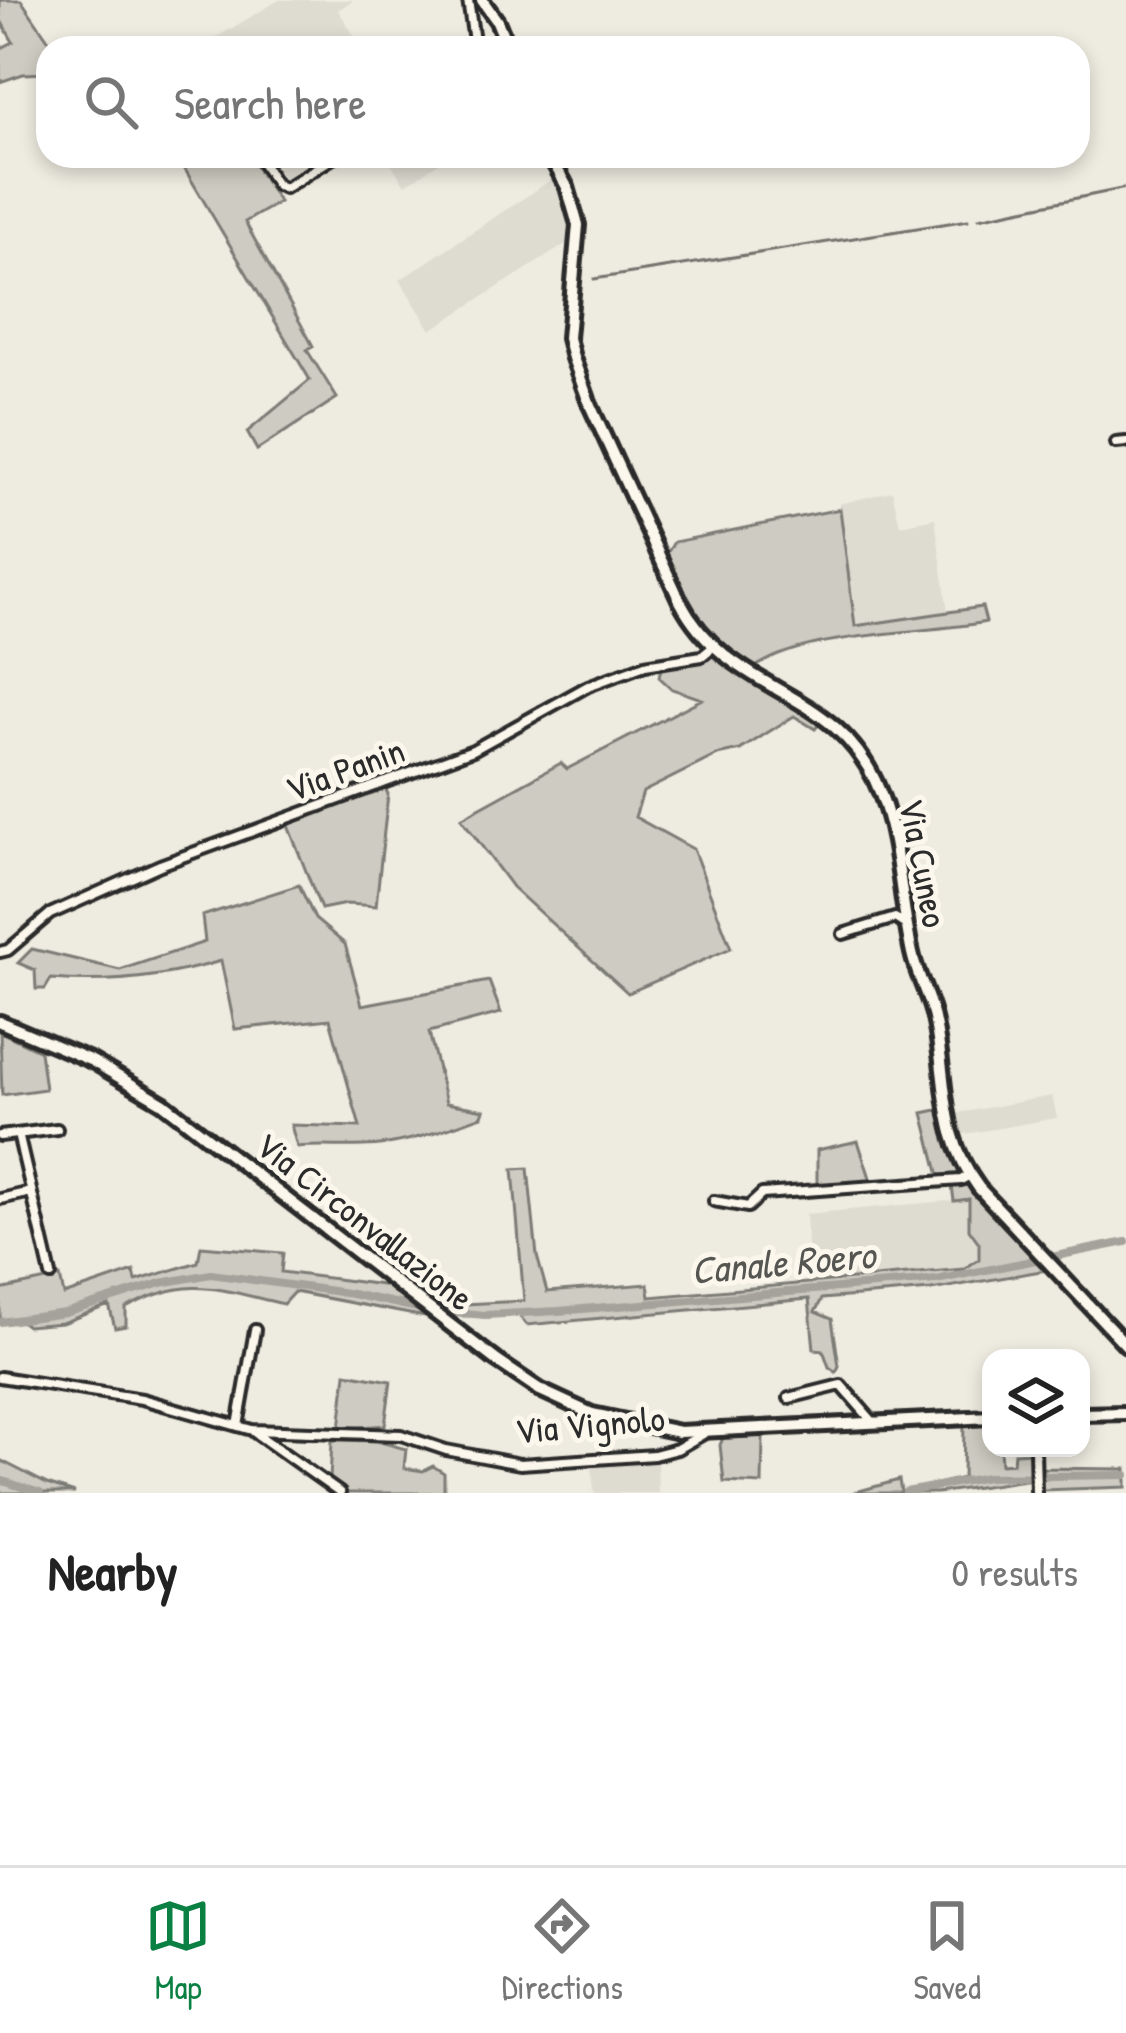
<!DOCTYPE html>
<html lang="en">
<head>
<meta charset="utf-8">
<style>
  body { margin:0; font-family:"Patrick Hand",sans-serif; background:#f6f6f6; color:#222 }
  .controls { position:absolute; right:36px; bottom:36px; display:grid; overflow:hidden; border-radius:24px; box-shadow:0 6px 18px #0003 }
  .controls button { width:108px; height:108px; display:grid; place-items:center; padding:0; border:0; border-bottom:3px solid #e0e0e0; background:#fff; color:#222; font:60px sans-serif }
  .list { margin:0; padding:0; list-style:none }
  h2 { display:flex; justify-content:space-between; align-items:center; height:156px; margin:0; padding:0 48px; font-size:51px }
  h2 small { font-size:39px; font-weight:400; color:#767676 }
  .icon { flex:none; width:66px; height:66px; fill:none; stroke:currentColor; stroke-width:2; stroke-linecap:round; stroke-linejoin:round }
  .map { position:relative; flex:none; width:1126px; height:1493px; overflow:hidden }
  .search { position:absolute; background:#fff; box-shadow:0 6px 18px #0003; left:36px; right:36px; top:36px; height:132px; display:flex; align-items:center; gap:30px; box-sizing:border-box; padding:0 42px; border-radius:36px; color:#767676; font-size:45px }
  .sheet { height:372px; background:#fff }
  nav { display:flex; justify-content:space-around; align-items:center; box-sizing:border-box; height:168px; border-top:3px solid #e0e0e0; background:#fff; font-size:33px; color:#767676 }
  nav a { display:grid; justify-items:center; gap:6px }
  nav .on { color:#0b8043 }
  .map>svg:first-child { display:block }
  .built { fill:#dedbd1 }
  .green { fill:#cecbc2; stroke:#7c7b76; stroke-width:3 }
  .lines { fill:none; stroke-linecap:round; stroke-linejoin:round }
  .stream { stroke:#74726e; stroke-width:3 }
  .canal { stroke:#a4a29a; stroke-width:8 }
  .street-casing { stroke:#2b2b2b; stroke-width:16 }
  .secondary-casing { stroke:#2b2b2b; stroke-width:20 }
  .street { stroke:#fbf7ec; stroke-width:8 }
  .secondary { stroke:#fbf7ec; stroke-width:10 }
  .labels { text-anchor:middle; stroke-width:10; stroke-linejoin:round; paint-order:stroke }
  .street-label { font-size:36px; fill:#2b2b2b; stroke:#fbf7ec }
  .water-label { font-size:39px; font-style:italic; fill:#555552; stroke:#fbf7ec }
</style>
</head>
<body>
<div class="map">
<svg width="1126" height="1493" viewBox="0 0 1126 1493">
  <rect width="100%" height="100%" fill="#eeebe0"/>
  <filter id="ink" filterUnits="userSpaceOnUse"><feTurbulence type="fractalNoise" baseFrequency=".00833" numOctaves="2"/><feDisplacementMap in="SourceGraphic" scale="24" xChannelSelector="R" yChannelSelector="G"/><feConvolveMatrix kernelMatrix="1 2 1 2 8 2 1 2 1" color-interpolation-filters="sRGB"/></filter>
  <g filter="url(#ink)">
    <path class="built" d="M279,0H353L338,10L362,48H216L212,40Z
      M269,156H327L289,180L284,179Z
      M386,156H450L405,185Z
      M554,178L565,210L569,242L431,330L400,280Z
      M892,491L900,525L935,518L948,613L855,626L839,504Z
      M1052,1096L1057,1118L959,1135L953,1114Z
      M969,1199V1229L979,1243V1260L964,1269L810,1280L806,1214Z
      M657,1459L658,1493H594L592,1463Z"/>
    <path class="green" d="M0,0H21L52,45L66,48H48V73L23,74L0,82V49L13,42L0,19Z
      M177,156H249L279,202L245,222L313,346L307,350L337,398L257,450L247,432L310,380Z
      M840,509L855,626L982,607L986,622C919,635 793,630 744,676L823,720L815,729L794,716L740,750L717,755L643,792L635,817L693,849L731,948L628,993L512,887L461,818L561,763L567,769L702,699L672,689L659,677L661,667L713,656L721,661L732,654L700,620L666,555L674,542Z
      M385,788L388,794L376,906L346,904L321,909L287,823Z
      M299,885L315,919L345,944L362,1005L489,981L501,1013L429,1032L446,1103L484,1110L482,1116C446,1129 401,1146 363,1146C340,1147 319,1145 297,1147L291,1125L360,1127L330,1019L235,1029L221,961C164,978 110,984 51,979L45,989H36L35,970L18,963L32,949L120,970L205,942L202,916Z
      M0,1032L40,1051L45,1089L2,1095Z
      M942,1109L959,1175L1047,1270L931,1290L822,1299L815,1312L832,1319L839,1366L836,1372L829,1367L823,1350L814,1349L809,1299L527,1325L519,1315L464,1316V1304L524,1301L513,1169L528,1168L537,1256L547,1292L648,1284L650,1297L964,1269L979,1259V1243L969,1229V1199L954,1201L952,1186L939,1176L923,1113Z
      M858,1141L871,1181L817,1186V1150Z
      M201,1246L283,1253L281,1272L390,1286L425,1317L294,1292L283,1304C217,1289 189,1274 126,1308V1326L115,1328L109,1305L62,1323L27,1326L17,1318L0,1321V1290L60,1277L64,1295L134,1271L136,1281L198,1262Z
      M346,1373L391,1381L385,1425L340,1429Z
      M991,1423V1448H1000L1001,1464L1013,1463L1014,1453L1031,1452L1033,1468L1126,1469V1487L1042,1490L1032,1479L937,1493H852L899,1480L901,1492L963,1478L964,1424Z
      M763,1436L762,1484L724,1482L720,1445L723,1438Z
      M332,1440L377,1441L406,1449L404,1468L423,1471L433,1466L444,1473V1493H348L330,1480Z
      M0,1460L47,1484L75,1493H0Z"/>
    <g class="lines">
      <path class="stream" d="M489,0L498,14
        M558,156L559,158
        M979,218L1126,188
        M594,279L968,220"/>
      <path class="canal" d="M442,1311L485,1315L558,1311L936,1280L1126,1242
        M0,1322L65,1313L161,1283L211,1274L347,1293L422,1309
        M0,1480L40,1493
        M906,1492L987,1477L1126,1475"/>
      <defs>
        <path id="street" d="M468,0L475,48
          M258,156L277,185L285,188L336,156
          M1116,443L1126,442
          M843,934L895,918L907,926
          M0,952L8,950L50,914L160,865L473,750L588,686L645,665L702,656L713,647
          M18,1134L51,1275
          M0,1136L57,1129
          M0,1199L31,1192
          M714,1201L748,1207L762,1194L961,1180L970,1175
          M0,1377L142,1399L252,1430L401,1435L446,1450L520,1464L654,1455L677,1449L703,1434
          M789,1398L841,1385L874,1423
          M238,1426L255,1330
          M254,1432L340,1493
          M1035,1448L1036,1493"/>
        <path id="secondary" d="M482,0L497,21L508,48
          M550,156L567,187L578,225L568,338L573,358L590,405L680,601C732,699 838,684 880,792C900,842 900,901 912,953C917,977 931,999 935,1023C948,1085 939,1134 979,1188L1126,1345
          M0,1022L92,1061L163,1103L497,1361L540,1390L592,1414L679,1432L991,1417
          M1081,1414L1126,1413"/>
      </defs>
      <use href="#street" class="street-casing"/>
      <use href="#secondary" class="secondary-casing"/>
      <use href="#street" class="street"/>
      <use href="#secondary" class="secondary"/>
    </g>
  </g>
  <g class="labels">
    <g class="street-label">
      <text transform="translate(345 769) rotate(-20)" y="13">Via Panin</text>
      <text transform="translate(924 863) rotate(79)" y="13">Via Cuneo</text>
      <text transform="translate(365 1221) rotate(38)" y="13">Via Circonvallazione</text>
      <text transform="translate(590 1424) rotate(-5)" y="13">Via Vignolo</text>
    </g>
    <g class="water-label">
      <text transform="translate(783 1262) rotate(-5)" y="14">Canale Roero</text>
    </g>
  </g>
</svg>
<div class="controls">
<button><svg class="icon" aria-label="layers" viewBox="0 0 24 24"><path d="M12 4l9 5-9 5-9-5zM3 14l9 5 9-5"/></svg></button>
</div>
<div class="search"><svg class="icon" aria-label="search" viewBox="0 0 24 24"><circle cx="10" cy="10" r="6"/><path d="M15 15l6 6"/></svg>Search here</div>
</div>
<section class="sheet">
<h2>Nearby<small>0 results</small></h2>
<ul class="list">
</ul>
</section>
<nav>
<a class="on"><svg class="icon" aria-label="map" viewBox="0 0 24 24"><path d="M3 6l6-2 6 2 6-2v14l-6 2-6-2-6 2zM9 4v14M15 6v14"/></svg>Map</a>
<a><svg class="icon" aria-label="directions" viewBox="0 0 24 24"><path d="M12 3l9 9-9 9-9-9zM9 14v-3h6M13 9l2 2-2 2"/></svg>Directions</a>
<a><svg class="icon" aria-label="saved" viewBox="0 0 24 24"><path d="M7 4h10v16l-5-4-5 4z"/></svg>Saved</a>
</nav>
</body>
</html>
